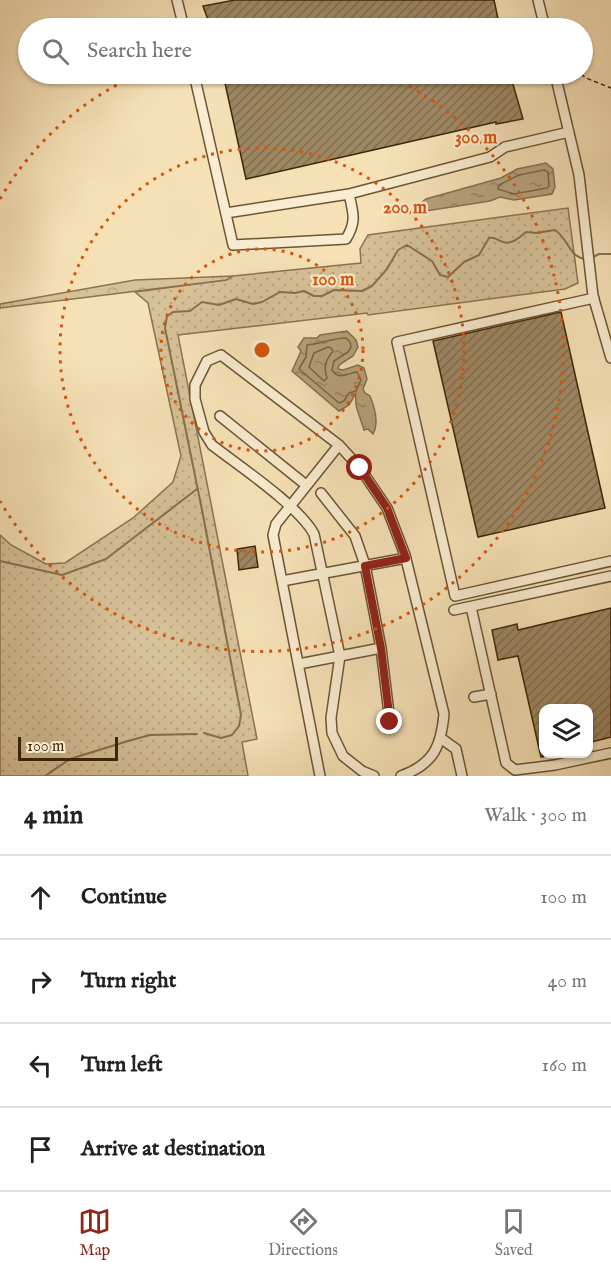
<!DOCTYPE html>
<html lang="en">
<head>
<meta charset="utf-8">
<style>
  body { margin:0; font-family:"IM FELL English",serif; background:#f6f6f6; color:#222 }
  .controls { position:absolute; right:18px; bottom:18px; display:grid; overflow:hidden; border-radius:12px; box-shadow:0 2px 4px #0004 }
  .controls button { width:54px; height:54px; display:grid; place-items:center; padding:0; border:0; border-bottom:2px solid #e0e0e0; background:#fff; color:#222; font:30px sans-serif }
  .scale { position:absolute; left:18px; bottom:15px; width:100px; box-sizing:border-box; padding-left:6px; border:3px solid #3d2608; border-top:0; font-size:16px; line-height:21px; white-space:nowrap; color:#3d2608; -webkit-text-stroke:4px #f9ecd0; paint-order:stroke }
  .stop { position:absolute; width:18px; height:18px; margin:-14px; border:4px solid #8f2418; border-radius:50%; background:#fff }
  .stop.end { background:#8f2418; border-color:#fff; box-shadow:0 2px 6px #0008 }
  .list { margin:0; padding:0; list-style:none }
  h2 { display:flex; justify-content:space-between; align-items:center; height:78px; margin:0; padding:0 24px; font-size:26px }
  h2 small { font-size:20px; font-weight:400; color:#767676 }
  .list li { display:grid; grid-template-columns:39px 1fr auto; gap:18px; align-items:center; box-sizing:border-box; height:84px; padding:0 24px; border-top:2px solid #e0e0e0 }
  .list b { display:block; font-size:22px; white-space:nowrap }
  .list em { font-size:20px; font-style:normal; color:#767676 }
  .icon { flex:none; width:33px; height:33px; fill:none; stroke:currentColor; stroke-width:2; stroke-linecap:round; stroke-linejoin:round }
  .map { position:relative; flex:none; width:611px; height:776px; overflow:hidden }
  .search { position:absolute; background:#fff; box-shadow:0 2px 4px #0004; left:18px; right:18px; top:18px; height:66px; display:flex; align-items:center; gap:15px; box-sizing:border-box; padding:0 21px; border-radius:33px; color:#767676; font-size:22px }
  .sheet { height:414px; background:#fff }
  nav { display:flex; justify-content:space-around; align-items:center; box-sizing:border-box; height:84px; border-top:2px solid #e0e0e0; background:#fff; font-size:16px; color:#767676 }
  nav a { display:grid; justify-items:center; gap:3px }
  nav .on { color:#8f2418 }
  .map>svg:first-child { display:block }
  .grass { fill:url(#grass-dots); stroke:#8a7450; stroke-width:1.5 }
  .forest { fill:url(#forest-crowns); stroke:#8a7450; stroke-width:1.5 }
  .water { fill:url(#water-ripples); stroke:#86704d; stroke-width:1.5 }
  .lines { fill:none; stroke-linecap:round; stroke-linejoin:round }
  .shore { stroke:#7a6442; stroke-width:1.5 }
  .stream { stroke:#86704d; stroke-width:2 }
  .building { fill:url(#building-hatch); stroke:#3d2608; stroke-width:1.5 }
  .minor-casing { stroke:#6b5534; stroke-width:12 }
  .path { stroke:#3d2608; stroke-width:1.5; stroke-dasharray:4.5 3; stroke-linecap:butt }
  .minor { stroke:#f9ecd0; stroke-width:9 }
  .route { stroke:#8f2418; stroke-width:8 }
  .ring { fill:none; stroke:#d7540c; stroke-width:3; stroke-dasharray:3 6 }
  .centre { fill:#d7540c; stroke:#f9ecd0; stroke-width:3 }
  .ring-label { font-size:18px; text-anchor:middle; font-weight:bold; fill:#d7540c; stroke:#f9ecd0; stroke-width:4.5; stroke-linejoin:round; paint-order:stroke }
</style>
</head>
<body>
<div class="map">
<svg width="611" height="776" viewBox="0 0 611 776">
  <defs>
    <pattern id="grass-dots" width="8" height="8" patternUnits="userSpaceOnUse" patternTransform="scale(1.5)"><rect width="8" height="8" fill="#d7c198"/><path d="M2 2h.1M6 6h.1" fill="none" stroke="#b9a682" stroke-width="1.8" stroke-linecap="round"/></pattern>
    <pattern id="forest-crowns" width="20" height="18" patternUnits="userSpaceOnUse" patternTransform="scale(1.5)"><rect width="20" height="18" fill="#d7c198"/><path d="M2 6a3 3 0 1 1 6 0M12 15a3 3 0 1 1 6 0" fill="none" stroke="#b9a682"/></pattern>
    <pattern id="water-ripples" width="26" height="14" patternUnits="userSpaceOnUse" patternTransform="scale(1.5)"><rect width="26" height="14" fill="#b7a17b"/><path d="M2 4q2-2 4 0t4 0M15 11q2-2 4 0t4 0" fill="none" stroke="#968363"/></pattern>
    <pattern id="building-hatch" width="6" height="6" patternUnits="userSpaceOnUse" patternTransform="scale(1.5)"><rect width="6" height="6" fill="#9d8762"/><path d="M-1 1l2-2M0 6l6-6M5 7l2-2" fill="none" stroke="#816e4f"/></pattern>
  </defs>
  <rect width="100%" height="100%" fill="#f6e1b6"/>
  <filter id="stains"><feTurbulence type="fractalNoise" baseFrequency=".00333" numOctaves="4"/><feColorMatrix values="0 0 0 0 .2 0 0 0 0 .09 0 0 0 0 .02 0 0 0 .5 -.17"/></filter>
  <radialGradient id="worn" r=".72"><stop offset=".6" stop-color="#630" stop-opacity="0"/><stop offset="1" stop-color="#630" stop-opacity=".3"/></radialGradient>
  <path class="grass" d="M568,208L578,283L565,289L368,315L367,313L178,335L257,739L242,742L248,776H0V535L11,545L46,564L65,563L133,518L173,482L181,456L148,303L135,292L226,280L233,276L361,263L360,249L368,235Z"/>
  <path class="forest" d="M233,276L226,280L0,308V304L135,280Z"/>
  <path class="water" d="M546,163L553,169L555,187L552,194L514,200L500,197L490,201L426,211L421,207V203L426,199L501,178L517,169Z
    M347,331L356,340L358,347L353,356L339,365L338,369L343,370L358,365L364,368L367,379L363,389L365,393L370,396C375,408 379,423 373,434L368,429L364,430C360,416 354,407 356,393L349,405L339,411L292,371L301,351L298,347L304,338H317L320,335Z"/>
  <g class="lines">
    <path class="shore" d="M544,170L548,172L549,186L547,188L514,194L498,189L499,185L519,175Z
      M346,338L350,342L351,347L348,352L334,361L332,370C339,381 348,373 357,372L361,380L356,391L349,393L344,401L339,403L299,369L306,357L307,345C321,344 332,338 346,338Z
      M328,347L331,348L333,351C326,360 323,366 327,378L324,381L309,367L314,353Z"/>
    <path class="stream" d="M591,258L599,254H611
      M0,561L62,575L106,559L197,489
      M204,733L221,738L232,735L239,726L241,715L202,510L165,328L167,316L173,312L190,311L202,302L219,305L236,299L253,304L262,302L280,292L295,293L304,291L314,296H322L334,290L362,291L372,286L387,269L398,250L407,245L432,261L440,275L448,277L464,262L479,255L489,238C496,237 497,240 503,242C512,245 520,237 526,232L536,233L555,230C568,238 568,256 585,259
      M45,776L70,759L128,741L150,735L197,734"/>
  </g>
  <path class="building" d="M235,0H494L500,28H211L203,6Z
    M223,74H510L523,119L496,124V122L246,179Z
    M561,312L605,508L478,537L433,341Z
    M255,546L258,567L239,570L237,549Z
    M611,608V737L588,743V708H543V757H541L518,656L498,660L492,630L517,624L518,630Z"/>
  <g class="lines">
    <defs>
      <path id="minor" d="M177,0L184,28
        M538,0L545,28
        M194,74L233,245L346,239C357,221 353,213 349,194L226,213
        M555,74L579,175L593,296L611,358
        M349,194L490,157L505,147L569,132
        M594,298L397,342L455,596L611,561
        M220,416L306,485
        M321,493L355,536L365,565L381,648L390,722
        M282,581L406,558
        M471,607L506,763L515,770L555,765L611,753
        M454,610L611,576
        M299,664L381,648
        M474,697L491,694
        M442,739L456,749L462,776
        M320,776L273,535L276,524L339,445
        M374,776L362,771L343,756L332,733L331,718L340,656L314,534C299,506 239,466 212,445L204,432L195,399V385L207,361L221,355L339,445L360,468L387,508L405,555L444,714C441,746 434,764 401,776"/>
    </defs>
    <use href="#minor" class="minor-casing"/>
    <path class="path" d="M581,74L586,78L611,88"/>
    <use href="#minor" class="minor"/>
  </g>
  <g class="lines">
    <path class="route" d="M360,468L387,508L406,558L365,566L381,648L390,722"/>
  </g>
  <g class="ring">
    <circle cx="262" cy="350" r="101"/>
    <circle cx="262" cy="350" r="202"/>
    <path d="M0 199A302 302 0 0 1 139 74M385 74A302 302 0 1 1 0 501"/>
  </g>
  <circle cx="262" cy="350" r="9" class="centre"/>
  <g class="ring-label">
    <text x="476" y="143">300 m</text>
    <text x="405" y="213">200 m</text>
    <text x="333" y="285">100 m</text>
  </g>
  <rect width="100%" height="100%" filter="url(#stains)"/>
  <rect width="100%" height="100%" fill="url(#worn)"/>
</svg>
<div class="controls">
<button><svg class="icon" aria-label="layers" viewBox="0 0 24 24"><path d="M12 4l9 5-9 5-9-5zM3 14l9 5 9-5"/></svg></button>
</div>
<div class="scale">100 m</div>
<div class="stop" style="left:360px;top:468px"></div>
<div class="stop end" style="left:390px;top:722px"></div>
<div class="search"><svg class="icon" aria-label="search" viewBox="0 0 24 24"><circle cx="10" cy="10" r="6"/><path d="M15 15l6 6"/></svg>Search here</div>
</div>
<section class="sheet">
<h2>4 min<small>Walk · 300 m</small></h2>
<ul class="list">
<li><svg class="icon" aria-label="ahead" viewBox="0 0 24 24"><path d="M12 20V5M6 11l6-6 6 6"/></svg><div><b>Continue</b></div><em>100 m</em></li>
<li><svg class="icon" aria-label="right" viewBox="0 0 24 24"><path d="M7 20v-9h11M14 6l5 5-5 5"/></svg><div><b>Turn right</b></div><em>40 m</em></li>
<li><svg class="icon" aria-label="left" viewBox="0 0 24 24"><path d="M17 20v-9H6M10 6l-5 5 5 5"/></svg><div><b>Turn left</b></div><em>160 m</em></li>
<li><svg class="icon" aria-label="arrive" viewBox="0 0 24 24"><path d="M6 21V4h12l-3 4 3 4H6"/></svg><div><b>Arrive at destination</b></div></li>
</ul>
</section>
<nav>
<a class="on"><svg class="icon" aria-label="map" viewBox="0 0 24 24"><path d="M3 6l6-2 6 2 6-2v14l-6 2-6-2-6 2zM9 4v14M15 6v14"/></svg>Map</a>
<a><svg class="icon" aria-label="directions" viewBox="0 0 24 24"><path d="M12 3l9 9-9 9-9-9zM9 14v-3h6M13 9l2 2-2 2"/></svg>Directions</a>
<a><svg class="icon" aria-label="saved" viewBox="0 0 24 24"><path d="M7 4h10v16l-5-4-5 4z"/></svg>Saved</a>
</nav>
</body>
</html>
